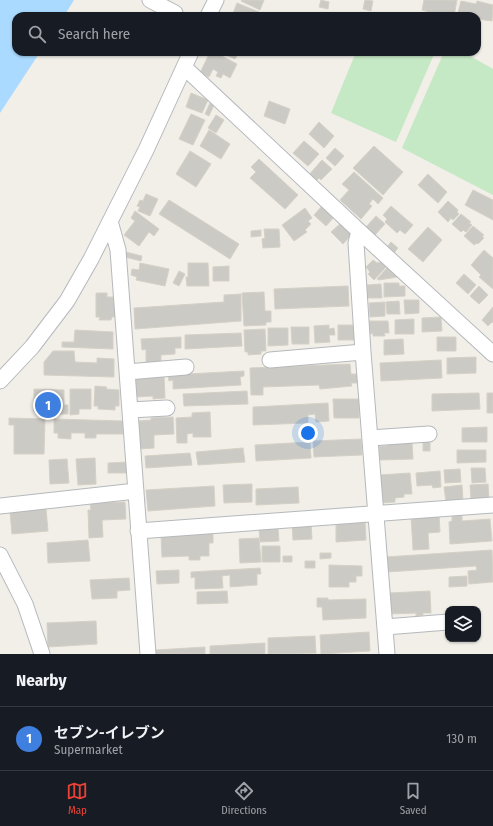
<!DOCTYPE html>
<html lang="en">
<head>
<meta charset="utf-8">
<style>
  body { margin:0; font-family:"Fira Sans Condensed","Noto Sans JP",sans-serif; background:#242831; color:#f1f3f6 }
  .controls { position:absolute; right:12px; bottom:12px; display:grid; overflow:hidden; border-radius:8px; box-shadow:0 1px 3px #0004 }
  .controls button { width:36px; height:36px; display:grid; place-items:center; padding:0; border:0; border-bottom:1px solid #363941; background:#171b24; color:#f1f3f6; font:20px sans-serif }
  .you { position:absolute; left:308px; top:433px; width:14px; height:14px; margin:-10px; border:3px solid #fff; border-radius:50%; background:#1a73e8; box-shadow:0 0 0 6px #1a73e833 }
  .badge { display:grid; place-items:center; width:26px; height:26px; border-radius:50%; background:#ea4335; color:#fff; font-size:13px; font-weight:700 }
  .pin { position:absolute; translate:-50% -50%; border:2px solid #fff; box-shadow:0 1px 4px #0006 }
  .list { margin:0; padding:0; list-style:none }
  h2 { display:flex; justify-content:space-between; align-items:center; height:52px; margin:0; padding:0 16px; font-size:17px }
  h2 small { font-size:13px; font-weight:400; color:#9ea1a6 }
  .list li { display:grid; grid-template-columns:26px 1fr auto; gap:12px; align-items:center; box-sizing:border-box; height:64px; padding:0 16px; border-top:1px solid #363941 }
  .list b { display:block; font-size:15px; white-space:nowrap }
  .list p { margin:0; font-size:13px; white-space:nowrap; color:#9ea1a6 }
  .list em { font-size:13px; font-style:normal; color:#9ea1a6 }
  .icon { flex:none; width:22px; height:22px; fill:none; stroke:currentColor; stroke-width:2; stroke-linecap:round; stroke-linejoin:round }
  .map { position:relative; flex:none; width:493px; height:654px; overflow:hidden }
  .search { position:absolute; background:#171b24; box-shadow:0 1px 3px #0004; left:12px; right:12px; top:12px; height:44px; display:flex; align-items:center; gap:10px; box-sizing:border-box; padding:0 14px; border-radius:12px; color:#9ea1a6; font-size:15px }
  .sheet { height:116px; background:#171b24 }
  nav { display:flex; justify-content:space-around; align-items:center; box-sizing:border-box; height:56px; border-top:1px solid #363941; background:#171b24; font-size:11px; color:#9ea1a6 }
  nav a { display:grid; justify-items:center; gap:2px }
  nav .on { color:#ea4335 }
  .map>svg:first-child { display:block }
  .green { fill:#c5e8c5 }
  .water { fill:#aadaff }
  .building { fill:#cccac5; stroke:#d6d1c6 }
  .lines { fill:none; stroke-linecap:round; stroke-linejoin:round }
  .minor-casing { stroke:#b5b8bc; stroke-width:17 }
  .minor { stroke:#fff; stroke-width:15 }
</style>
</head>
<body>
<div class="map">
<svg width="493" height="654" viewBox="0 0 493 654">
  <rect width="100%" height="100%" fill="#f1efe8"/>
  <path class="green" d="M356,52H435L396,142L331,113Z
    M444,52H463L493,69V195L402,148Z"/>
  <path class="water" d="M0,0H74L64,16H16V52H40L0,113Z"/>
  <path class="building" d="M242,0H264L260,10L241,1Z
    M321,0L329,2L328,9L319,7Z
    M365,0L373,1L371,11L363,9Z
    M424,0H457L454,16L428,15L429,12L422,10Z
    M461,1L476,4L477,1L493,5L492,21L477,19V16H457Z
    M237,3L259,12L257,16H232Z
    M210,52L217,56L218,54L237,64L230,78L223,74L221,78L216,76L218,72L213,69L209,77L200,73Z
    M220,52H239L235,59Z
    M191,93L208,100L202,113L186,107Z
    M269,101L290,109L285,124L264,116Z
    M210,103L214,105L209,116L205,114Z
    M191,114L205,120L193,145L179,139Z
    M216,115L224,120L216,133L208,128Z
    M319,122L334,136L324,148L309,134Z
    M209,130L230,144L221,159L200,146Z
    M304,141L319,154L308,166L293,153Z
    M374,146L403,172L383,195L353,168Z
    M335,148L344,156L335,166L326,158Z
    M190,151L211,164L196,187L176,174Z
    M259,159L298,195L285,209L250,178L256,172L251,167Z
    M322,160L332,169L321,180L319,178L315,182L308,176Z
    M354,172L383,198L378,204L373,199L369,204L372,206L361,219L340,200L349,190L342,184Z
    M428,174L447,192L438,203L418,185Z
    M473,190L493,200V220L465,205Z
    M146,194L158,199L150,216L138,211L140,207L137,206L140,200L143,201Z
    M169,200L239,244L230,259L159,214Z
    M448,201L458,210L457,212L459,214L453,220L451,218L448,222L438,212Z
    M322,206L334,217L326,226L314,215Z
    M391,206L413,225L405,234L400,230L397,233L385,222L387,219L383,215Z
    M305,208L312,218L308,221L311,224L305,230L307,232L294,241L282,225Z
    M135,211L159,229L154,236L149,232L139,246L124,235L135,221L131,218Z
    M461,214L471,222L469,223L472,225L466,232L463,230L461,232L452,224Z
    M376,216L385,224L374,236L365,228Z
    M341,223L352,234L343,244L331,232Z
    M473,226L484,235L482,236L484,238L478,244L477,243L474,245L464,236Z
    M428,227L442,240L423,262L408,249Z
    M264,229H279L280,247L263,248L262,239L265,238Z
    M261,230V236L251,237V231Z
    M391,242L398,248L394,253L387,247Z
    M484,250L493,258V289L479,277L481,275L471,265Z
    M126,252L142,256L141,261L125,257Z
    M373,260L377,263L381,262L386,267L374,280L368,274L370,272L366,267Z
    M140,263L169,269L165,286L136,280L137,277L131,275L132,269L139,270Z
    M188,263H208L209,286H187L186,277H188Z
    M229,266V281H213V267Z
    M387,268L397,277L379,280L377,279Z
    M179,271L185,274L179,286L173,283Z
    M464,274L476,285L468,294L456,283Z
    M384,283H399V286H405V296L384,297Z
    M381,284L382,298H367V285Z
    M348,286L349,306L275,309L274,289Z
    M479,286L488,295L479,304L470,296Z
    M264,292L265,311H271V322H266V325L244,326L242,293Z
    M96,293H107V297H116V317H112L111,320H99L100,317H96Z
    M241,294V321L135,329L134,308L224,302V295Z
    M404,300H419V313L405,314Z
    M399,301L400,314H387L386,302Z
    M385,302V316L370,317L369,303Z
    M493,307V323L492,322L488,326L482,320Z
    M441,317L442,331L422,332V318Z
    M414,319V334H395V320Z
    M369,321H388L389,333H384L385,336H373V333L370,334Z
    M329,325V329L334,328L335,335H329L330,342L315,343L314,326Z
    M338,325H355V340H338Z
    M291,327H309V344H292Z
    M268,328H288V345L268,346Z
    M265,329L266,351H261V354L248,355V352H245L244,330Z
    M75,330L113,332V349L62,347V342H74Z
    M241,333L242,346L185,349V335Z
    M181,337V348H175V354L161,355V364H146V349L142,350L141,339Z
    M437,337H456V351H437Z
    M403,339L404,354L384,355V340Z
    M53,351H74L75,362L97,363V358L114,359V377L44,375V362Z
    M476,357V373L447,374V358Z
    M441,360L442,378L381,381L380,363Z
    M350,364L351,374H358L359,383H351L352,386L320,389L319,385L263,387V395H251L250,368Z
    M244,371V376L240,377L241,385L173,389V380L169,381L168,375Z
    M164,375L165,398L153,399V396L136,397L135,377Z
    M95,386L107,387L106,389L119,390V406H115V410L98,409V406H94Z
    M34,389L64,390V405H68V414H38V412H34Z
    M70,389H91V409H79V414L70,415Z
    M247,391L248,404L184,406L183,394Z
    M479,393L480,409L432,411V394Z
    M487,393H493V413H487Z
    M333,399H359V418H334Z
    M328,403L329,421L316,422L315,414L308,415V423L253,425V407Z
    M210,412L211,437H193V433L187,434V443H177L176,418L192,417V413Z
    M173,417L174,434L154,435V448L139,449L138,421L151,420V418Z
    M9,418L45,419L44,454H14V425H9Z
    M54,419L123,421V434H96V438H85V433H71V439L58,438V433H54Z
    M487,427V442H462V428Z
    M361,439L362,455L314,457L313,441Z
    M423,440H430V451H423Z
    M412,441L413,459L380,460L379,446H387V442Z
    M310,442L311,458L256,461L255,445Z
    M243,448L245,462L198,465L196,452Z
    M457,450H486V462L457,463Z
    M190,453L192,465L146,468L145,456Z
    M95,458L96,484L78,485L76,459Z
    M67,459L69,483L50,484L49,460Z
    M128,462V473H108V463Z
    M471,468H485L486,482L472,483Z
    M460,469L461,482L445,483L444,470Z
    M440,471L441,487L433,488L432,485L417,486L416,473Z
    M410,473L412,494H404V497L395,498V502L381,503L379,475Z
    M252,484V502L224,503L223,485Z
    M488,484L489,498L471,500L470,485Z
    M462,485L463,501L446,502L444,487Z
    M214,486L215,506L148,511L146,490Z
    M298,487L299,503L256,505V489Z
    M125,502L126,519L102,520L103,537L89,538L88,510H91L90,503Z
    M46,509L48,531L12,534L10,512Z
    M439,514L440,532L428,533L429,549L413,550L411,516Z
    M452,515H462V521L490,519L492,541L450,544L449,522L452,521Z
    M365,521L366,540L336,542V522Z
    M311,523L312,539L293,540L292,524Z
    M278,527L279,541L260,542L259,528Z
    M213,533V543H209V556H200V560H189V556L162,557L161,535Z
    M259,538L261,562L240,563L239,539Z
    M88,540L90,561L48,563L47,543Z
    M262,546H280V562H262Z
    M492,550L493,582L469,584L468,571L477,570L476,566L387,572L385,557Z
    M320,553H331V558L320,559Z
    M283,556H292V562H283Z
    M305,561H315V568H305Z
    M329,565L362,566V576H356V582H349V587H329Z
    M260,568L261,574H257V585L230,587V575L222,576L223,588L195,589V577L191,578V572Z
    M179,570V583L157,584L156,571Z
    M467,576V586L449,587V577Z
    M129,578L130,590L117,591V598L92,599L90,580Z
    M227,591L228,603L197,604V592Z
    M430,591L431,613H423V615L416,616V613L390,614L389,593Z
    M317,598H328V600L366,599V618L323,620L322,607H317Z
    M96,621L97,644L48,647L47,623Z
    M369,632L370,651L321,654L320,635Z
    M315,636L316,653L268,654V638Z
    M265,643V654H210V646Z
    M205,647V654H156V650Z"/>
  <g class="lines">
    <defs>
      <path id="minor" d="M150,0L175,13
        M208,16L216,0
        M184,67L359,231L493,354
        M110,221L118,250L148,654
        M359,231L356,243L363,352L387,654
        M270,360L363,352
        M127,372L186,367
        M0,381L32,347L67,301L91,259L146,150L191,52
        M130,410L167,408
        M370,438L429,434
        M0,506L136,491
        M138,531L493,505
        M0,555L25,604L42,654
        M385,627L448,622"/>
    </defs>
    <use href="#minor" class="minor-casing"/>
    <use href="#minor" class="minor"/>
  </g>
</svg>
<div class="controls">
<button><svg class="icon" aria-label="layers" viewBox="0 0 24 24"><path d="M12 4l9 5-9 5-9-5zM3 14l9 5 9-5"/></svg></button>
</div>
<div class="you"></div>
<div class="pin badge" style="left:48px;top:405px;background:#3f7fe0">1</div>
<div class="search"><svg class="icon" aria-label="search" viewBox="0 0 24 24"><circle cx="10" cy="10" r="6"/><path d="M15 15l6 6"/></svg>Search here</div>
</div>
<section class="sheet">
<h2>Nearby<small></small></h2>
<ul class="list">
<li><span class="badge" style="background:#3f7fe0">1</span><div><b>セブン-イレブン</b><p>Supermarket</p></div><em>130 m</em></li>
</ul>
</section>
<nav>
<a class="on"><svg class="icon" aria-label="map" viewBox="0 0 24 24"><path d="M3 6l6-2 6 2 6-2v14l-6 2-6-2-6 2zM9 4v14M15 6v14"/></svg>Map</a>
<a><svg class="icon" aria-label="directions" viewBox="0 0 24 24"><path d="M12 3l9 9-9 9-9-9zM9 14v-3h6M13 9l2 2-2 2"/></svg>Directions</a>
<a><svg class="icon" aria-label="saved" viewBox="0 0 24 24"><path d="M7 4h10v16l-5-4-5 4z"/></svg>Saved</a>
</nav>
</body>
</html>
